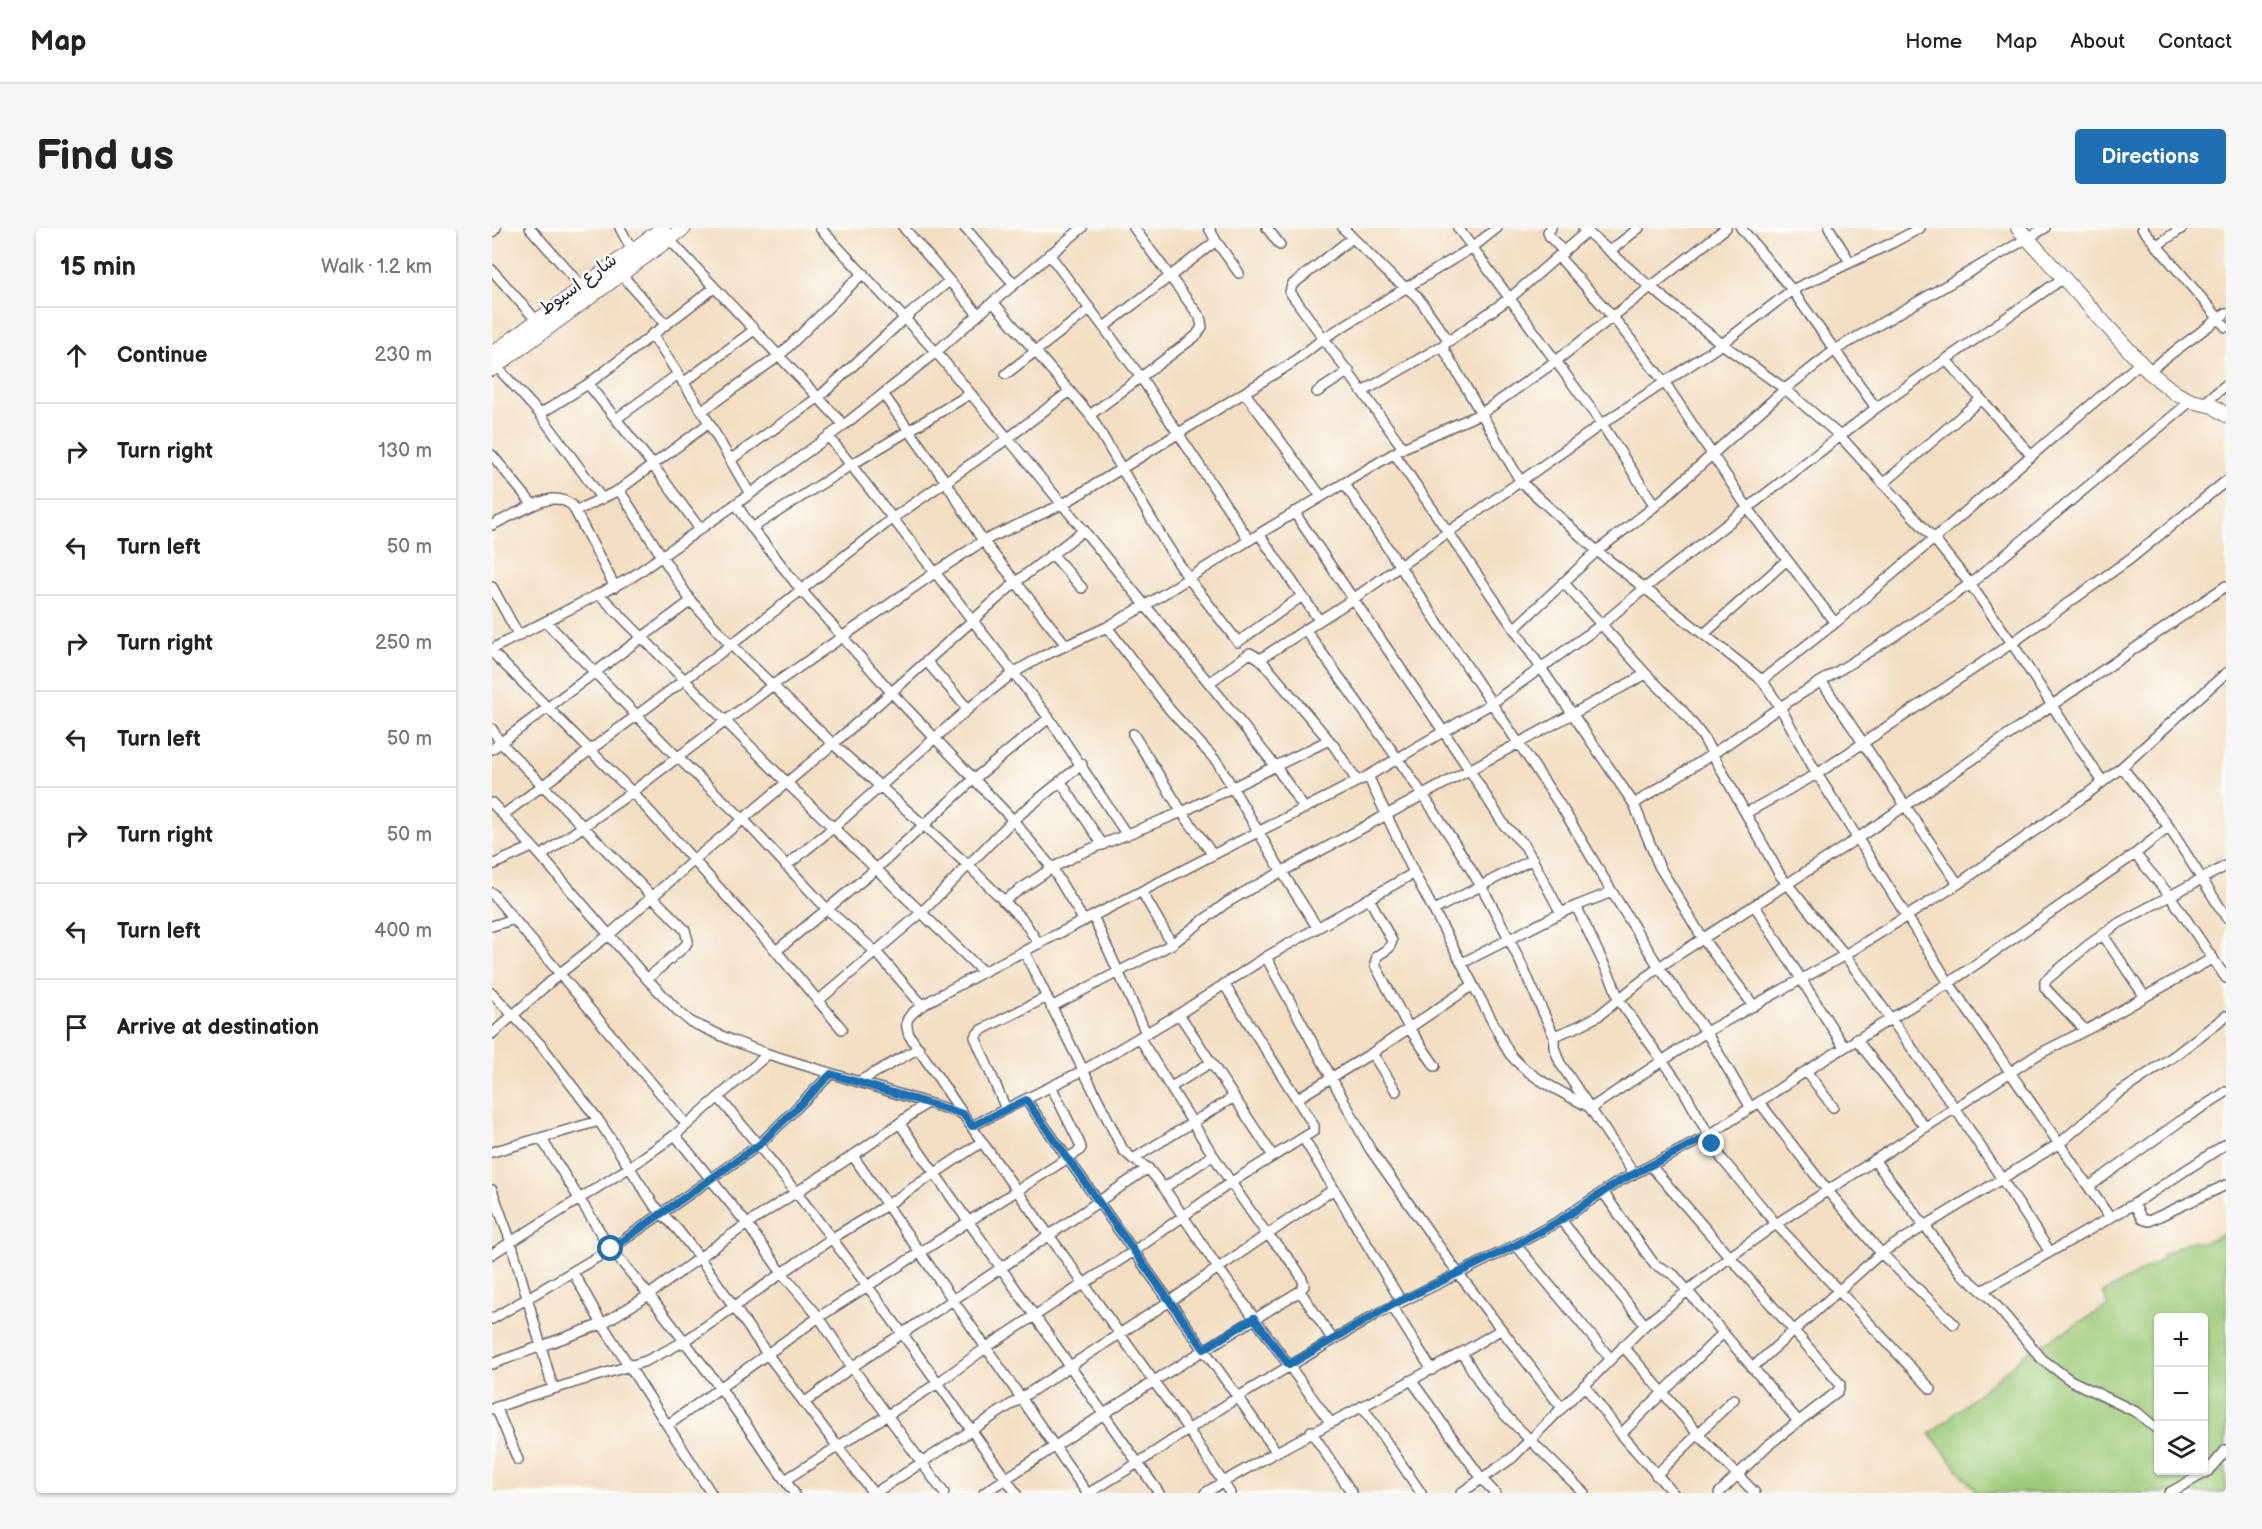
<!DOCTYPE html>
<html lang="en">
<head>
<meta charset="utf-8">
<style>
  body { margin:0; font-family:"Balsamiq Sans","Playpen Sans Arabic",sans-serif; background:#f6f6f6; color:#222 }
  .controls { position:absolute; right:18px; bottom:18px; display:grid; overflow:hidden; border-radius:6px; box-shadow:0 2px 4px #0004 }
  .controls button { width:54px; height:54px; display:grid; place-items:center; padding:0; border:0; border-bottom:2px solid #e0e0e0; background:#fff; color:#222; font:30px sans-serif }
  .stop { position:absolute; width:18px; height:18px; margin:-14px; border:4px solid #1f6fb2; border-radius:50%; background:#fff }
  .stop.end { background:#1f6fb2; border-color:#fff; box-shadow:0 2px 6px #0008 }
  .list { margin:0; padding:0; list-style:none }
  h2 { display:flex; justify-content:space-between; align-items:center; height:78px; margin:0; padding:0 24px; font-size:26px }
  h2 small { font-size:20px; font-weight:400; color:#767676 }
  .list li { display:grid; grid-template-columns:39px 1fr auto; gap:18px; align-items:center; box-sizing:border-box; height:96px; padding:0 24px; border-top:2px solid #e0e0e0 }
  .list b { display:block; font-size:22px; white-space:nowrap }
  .list em { font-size:20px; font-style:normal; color:#767676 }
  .icon { flex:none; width:33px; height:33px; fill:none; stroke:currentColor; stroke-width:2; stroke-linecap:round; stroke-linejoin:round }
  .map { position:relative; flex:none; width:1734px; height:1265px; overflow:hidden; border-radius:6px }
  header { display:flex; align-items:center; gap:36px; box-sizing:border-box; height:84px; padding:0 30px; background:#fff; border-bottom:2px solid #e0e0e0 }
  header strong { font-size:28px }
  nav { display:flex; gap:33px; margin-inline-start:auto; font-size:21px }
  .intro { display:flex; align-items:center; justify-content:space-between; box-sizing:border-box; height:144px; padding:0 36px }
  h1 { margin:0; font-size:42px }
  .button { padding:15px 27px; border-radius:6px; background:#1f6fb2; color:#fff; font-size:21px; font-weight:700 }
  main { display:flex; gap:36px; padding:0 36px }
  aside { flex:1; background:#fff; border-radius:6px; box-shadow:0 2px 4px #0004 }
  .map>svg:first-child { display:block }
  .green { fill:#9cca78; stroke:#5f765a; stroke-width:1.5; fill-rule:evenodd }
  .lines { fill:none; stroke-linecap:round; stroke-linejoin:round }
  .street-casing { stroke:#6b646a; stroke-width:12 }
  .secondary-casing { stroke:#6b646a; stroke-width:16 }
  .street { stroke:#fff; stroke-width:9 }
  .secondary { stroke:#fff; stroke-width:14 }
  .route { stroke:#1f6fb2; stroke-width:8 }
  .labels { text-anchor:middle; stroke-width:5; stroke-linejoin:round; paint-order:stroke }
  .street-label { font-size:18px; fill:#22223b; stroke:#fdfcf7 }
</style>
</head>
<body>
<header>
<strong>Map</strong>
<nav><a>Home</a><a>Map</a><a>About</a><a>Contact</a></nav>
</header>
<div class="intro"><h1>Find us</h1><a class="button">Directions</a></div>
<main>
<aside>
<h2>15 min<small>Walk · 1.2 km</small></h2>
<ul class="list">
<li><svg class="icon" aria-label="ahead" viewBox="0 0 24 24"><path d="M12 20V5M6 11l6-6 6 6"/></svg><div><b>Continue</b></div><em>230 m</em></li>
<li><svg class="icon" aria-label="right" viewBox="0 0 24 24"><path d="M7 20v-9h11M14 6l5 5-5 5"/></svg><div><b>Turn right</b></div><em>130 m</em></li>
<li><svg class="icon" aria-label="left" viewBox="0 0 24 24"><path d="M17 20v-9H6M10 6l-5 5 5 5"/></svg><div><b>Turn left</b></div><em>50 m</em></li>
<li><svg class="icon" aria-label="right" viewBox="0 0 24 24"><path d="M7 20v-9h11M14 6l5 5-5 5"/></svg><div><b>Turn right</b></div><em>250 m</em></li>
<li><svg class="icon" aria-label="left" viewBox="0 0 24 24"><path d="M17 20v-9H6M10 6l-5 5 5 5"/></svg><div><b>Turn left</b></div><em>50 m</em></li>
<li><svg class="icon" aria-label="right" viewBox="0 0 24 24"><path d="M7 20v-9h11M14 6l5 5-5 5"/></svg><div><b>Turn right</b></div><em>50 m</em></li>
<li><svg class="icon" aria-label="left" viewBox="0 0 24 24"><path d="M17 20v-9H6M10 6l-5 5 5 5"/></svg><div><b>Turn left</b></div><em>400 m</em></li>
<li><svg class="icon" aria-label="arrive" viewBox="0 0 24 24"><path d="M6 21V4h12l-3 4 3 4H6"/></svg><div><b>Arrive at destination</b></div></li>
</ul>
</aside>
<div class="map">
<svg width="1734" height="1265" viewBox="0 0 1734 1265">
  <rect width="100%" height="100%" fill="#fdfcf7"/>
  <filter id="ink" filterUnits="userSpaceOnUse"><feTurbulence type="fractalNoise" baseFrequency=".0167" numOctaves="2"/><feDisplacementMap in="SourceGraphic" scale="12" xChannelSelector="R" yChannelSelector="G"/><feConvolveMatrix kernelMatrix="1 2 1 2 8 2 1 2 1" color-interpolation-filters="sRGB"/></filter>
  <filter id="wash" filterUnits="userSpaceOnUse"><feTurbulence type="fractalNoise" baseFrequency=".008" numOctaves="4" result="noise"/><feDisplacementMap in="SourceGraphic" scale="24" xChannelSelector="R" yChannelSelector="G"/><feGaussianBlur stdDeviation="1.35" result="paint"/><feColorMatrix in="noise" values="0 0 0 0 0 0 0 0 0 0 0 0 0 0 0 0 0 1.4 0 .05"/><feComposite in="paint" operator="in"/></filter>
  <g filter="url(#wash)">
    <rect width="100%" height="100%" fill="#f2dec1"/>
    <path class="green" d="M1734,1005V1265H1485L1438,1206L1537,1123L1563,1109L1616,1078L1611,1065L1671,1031L1670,1027L1699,1013L1711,1015ZM1666,1090H1712V1242H1666Z"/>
  </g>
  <g filter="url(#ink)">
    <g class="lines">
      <defs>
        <path id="street" d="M38,0L91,60
          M128,0L140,22
          M328,0L444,124L533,231L717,455L784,539L812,580
          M412,0L486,86
          M473,0L522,56
          M717,0L724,13L747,45
          M775,0L788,17
          M851,0L899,48L925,68L957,113
          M966,0L1110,196L1163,278
          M1059,0L1056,4L1058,9L1072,24
          M1091,0L1157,58L1230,116L1293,161L1347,207L1442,311L1478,356L1520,415L1583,513L1611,554
          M1249,0L1300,62L1384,180
          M1337,0L1358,34
          M1650,0L1734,99
          M0,4L4,0
          M860,10L800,57L798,64L911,220
          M177,11L352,197
          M1664,18L1690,0
          M1118,23L1147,0
          M557,26L648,148L757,312
          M1067,29L1120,88L1173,155L1255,279L1343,395
          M0,42L45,93
          M129,46L173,96
          M501,74L598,187L674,316L697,351L746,414L810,368
          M612,99L724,13
          M160,106L210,183L258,266
          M950,118L1029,254L1105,323L1270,452L1288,479L1325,546L1457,755L1618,990
          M1454,132L1540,228
          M4,138L48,186L110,271
          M1656,143L1734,85
          M514,146L597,82
          M191,155L262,102
          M96,156L160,236L208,301
          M872,163L950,118L1018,70L1095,3
          M825,164L857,143
          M753,165L829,268
          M391,166L454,254L491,313L574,417
          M478,166L359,237L260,300L309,362L399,464L521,592L560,640L592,693
          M1711,176L1734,157
          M210,183L287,128L371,45
          M48,186L96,156L222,60
          M598,187L704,108L710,99L708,89L642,0
          M124,191L185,147
          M337,209L557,490
          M902,225L1142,576L1167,638L1211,711L1262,778
          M0,227L41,277C55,271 66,267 80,277L123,359
          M238,232L327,169L413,90L457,53
          M852,255L1074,586L1120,664L1167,739L1214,804L1259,880
          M1391,256L1489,171
          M127,262L199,373L239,417L341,516L477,638L531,692L547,716
          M244,276L260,300
          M84,283L127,262L217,195
          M802,284L977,541L1012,597L1033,618L1069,685L1084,678L1121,755L1127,772L1192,863L1230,931L1284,996L1439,1161
          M0,297L41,277
          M767,306L827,392
          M560,326L590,360
          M1071,354L1154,446L1190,482L1211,509L1288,647L1353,727L1463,880L1558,1024
          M0,359L27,408
          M108,367L295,555L491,744
          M54,394L185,529L251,591L335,681L385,725L431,778
          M615,399L678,482L726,535L790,644L825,699
          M813,401C872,485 939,572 990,660C1018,708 1039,758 1062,808
          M1022,401L1105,323L1163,278L1293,161L1343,122L1553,0
          M1212,406L1295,332
          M0,421L140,349L258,266L352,197L444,124L501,74L590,0
          M0,424L140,564L284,723L350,801
          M768,431L842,518L865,553
          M435,434L476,481
          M1270,452L1343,395L1648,135
          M1330,454L1466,656
          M717,455L758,425L768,431L861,371L1110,196L1230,116L1300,62L1400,15L1428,0
          M0,501L8,514L193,702L196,713L193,718L155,751
          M641,506L690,584L721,627
          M0,521L199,373
          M1630,539L1677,599L1734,689
          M876,548L922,645L1017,825C1038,851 1070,864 1099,880L1214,804L1353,727L1466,656L1594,567L1630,539L1734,445
          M568,553L611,617
          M0,575L49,628L155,751L187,784L199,794L239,812L276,826L471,886
          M1142,576L1222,525L1288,479L1399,410L1478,356L1699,173
          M1254,585L1325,546L1520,415L1638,331L1734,253
          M11,587L239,417L401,290L515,211L578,163
          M1643,626L1679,669L1734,750
          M49,628L140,564L281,457L444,344L491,313L571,276L629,241L800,135L832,110L981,19L1005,0
          M0,637L40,619
          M294,638L341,600L476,481L521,445L551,428L615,399L654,377L767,306L911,220L990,185L1064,133L1234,0
          M650,664L680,716
          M0,665L195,897
          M877,670L900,713L897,720L885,728L883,737L917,800L943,838
          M511,673L560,640L589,625L690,584L837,512
          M1084,678L1120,664
          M1263,678L1352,819
          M942,682L1041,631
          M601,688L654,805
          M0,698L22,691
          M1611,707L1653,769
          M284,723L384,641L482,551L557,490L635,607
          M532,723L631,922L641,931L656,940L672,960L726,1040L838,1194
          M774,729L878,921L966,1045L1070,1180
          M970,735L1069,685
          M0,765L49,817L107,893L162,977L185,1001L207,1029L276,1127L381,1265
          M326,773L429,685L521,592L590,536
          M559,779L680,716L734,675L758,661L1154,446
          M687,786L781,928
          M1593,802L1553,760V753L1595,718L1627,695L1734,638
          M0,806L67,746L118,706L202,632L341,516L524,354L592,302
          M1364,811L1433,899
          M880,825L904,863
          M1314,843L1341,879
          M366,854L427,820
          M679,859L718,835
          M227,870C305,961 376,1057 446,1155L293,1252
          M806,870L880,825L981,757
          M534,872L784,1223
          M1268,875L1335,962L1389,1025L1462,1096
          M514,881L483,809L489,802L555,769
          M408,896L667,1265
          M480,898L592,842L687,786L774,729L922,645
          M183,907L255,996L290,1045L327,1089L360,1139L452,1265
          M49,910L119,1021L157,1067C189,1043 221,1019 254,997C314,957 377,920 434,875
          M0,924L107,893
          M361,928L595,1265
          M641,931L742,869
          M1382,932L1470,1046L1496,1068L1550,1131L1578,1152L1646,1185L1666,1202
          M1159,938L1348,1156L1346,1163L1275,1218L1227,1265
          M1142,946L1068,835L1062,819V808L1087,798L1106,788L1167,739L1366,610L1734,358
          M1598,958L1687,894L1734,864
          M672,960L721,927
          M842,961L909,1073
          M0,962L19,1014L61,1160
          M1111,964L1162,1036L1182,1047L1306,1193
          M1642,976L1650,991L1657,993L1734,957
          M1069,992L1153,1097
          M1024,1017L1118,1130
          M0,1026L138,939L183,907L276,826
          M808,1063L841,1112
          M1490,1063L1642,976L1734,916
          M900,1078L940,1142
          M0,1091L119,1021L267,917L339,846
          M1131,1118L1207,1207L1263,1265
          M970,1125L991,1160L1010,1184L1092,1265
          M0,1136L110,1096L81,1044
          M1260,1140L1389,1025L1568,915L1624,867L1682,828L1734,788
          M920,1153L990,1251L1003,1265
          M1092,1157L1129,1206L1231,1105
          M312,1175L360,1139L509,1040L656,940
          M870,1178L929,1265
          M4,1179L26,1232
          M0,1181L31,1170L154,1133L193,1113L339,1011L395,977L490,914
          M176,1197L327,1089L587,923L589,920L587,914L560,860
          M819,1203L860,1265
          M1129,1206L1181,1265
          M1164,1247L1242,1171
          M219,1265L110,1096L157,1067L229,1161L302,1265
          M383,1265L678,1073L842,961L812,911
          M492,1265L662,1153L808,1063L812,1058C812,1044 782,1015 772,1002C727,940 688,874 647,809
          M524,1265L446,1155L495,1119L642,1023L738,955L822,903V898L732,756
          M597,1265L646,1235L746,1169L883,1087L1024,1017L1069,992L1126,954L1216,908L1314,843L1457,755L1643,626L1677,599
          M713,1265C809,1206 912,1161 1008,1102
          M738,1265L696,1201L490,914L417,807C415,801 413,794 417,789C427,775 475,754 491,744L876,548L1000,475L1109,397L1153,360L1384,180L1570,51
          M969,1265L1020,1230L1153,1097L1239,1028L1284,996L1545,827L1600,799L1721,730
          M1677,1265L1716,1243L1734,1222"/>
        <path id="secondary" d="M1526,0L1656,143L1683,165L1699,173L1721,178L1734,187
          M0,126L171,0
          M0,141L192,0"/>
      </defs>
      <use href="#street" class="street-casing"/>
      <use href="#secondary" class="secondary-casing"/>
      <use href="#street" class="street"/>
      <use href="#secondary" class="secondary"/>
    </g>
  </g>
  <g class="lines" filter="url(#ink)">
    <path class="route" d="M119,1021L267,917L339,846L471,886L480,898L534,872L712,1121L762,1090L797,1137L900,1077L1024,1017L1069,992L1126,954L1216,908L1220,916"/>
  </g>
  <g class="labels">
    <g class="street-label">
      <text transform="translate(86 56) rotate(-36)" y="6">شارع اسيوط</text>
    </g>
  </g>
</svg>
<div class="controls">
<button>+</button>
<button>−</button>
<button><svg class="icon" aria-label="layers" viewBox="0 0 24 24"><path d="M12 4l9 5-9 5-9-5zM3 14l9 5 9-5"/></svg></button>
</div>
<div class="stop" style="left:119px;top:1021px"></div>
<div class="stop end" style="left:1220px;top:916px"></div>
</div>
</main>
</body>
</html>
